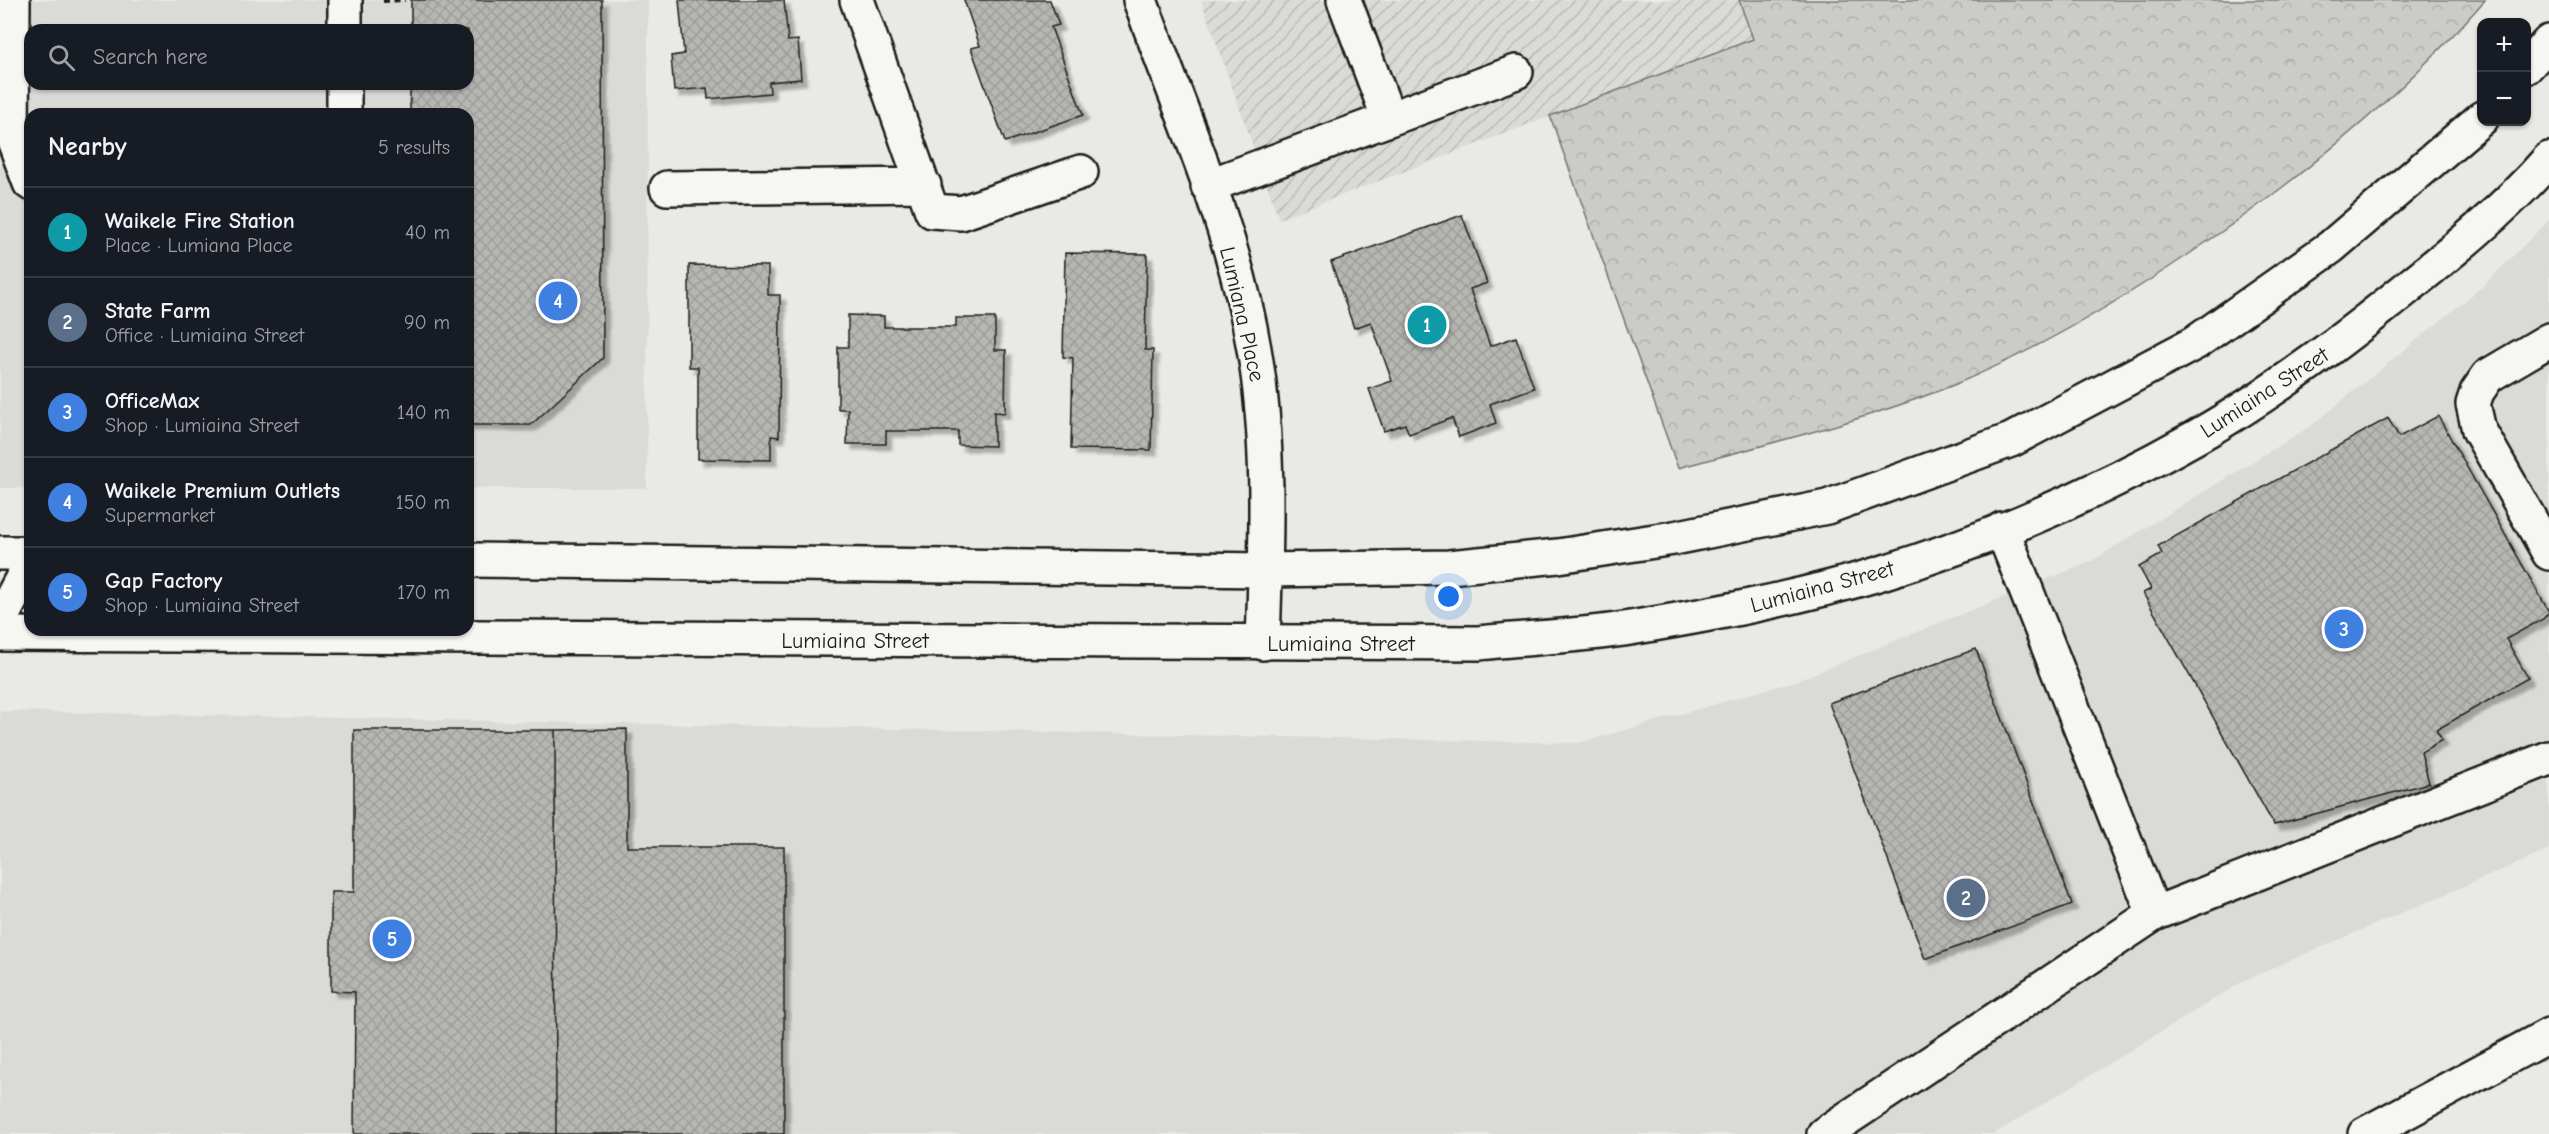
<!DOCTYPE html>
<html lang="en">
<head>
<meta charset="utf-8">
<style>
  body { margin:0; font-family:"Comic Neue",sans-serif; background:#20242c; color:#f1f3f6 }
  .controls { position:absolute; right:18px; top:18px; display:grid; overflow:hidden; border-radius:12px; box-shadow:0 2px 4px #0004 }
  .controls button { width:54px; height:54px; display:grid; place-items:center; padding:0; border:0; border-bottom:2px solid #363941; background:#171b24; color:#f1f3f6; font:30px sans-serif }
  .you { position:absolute; left:1449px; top:597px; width:21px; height:21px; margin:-15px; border:4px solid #fff; border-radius:50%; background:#1a73e8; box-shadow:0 0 0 9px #1a73e833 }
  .badge { display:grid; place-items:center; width:39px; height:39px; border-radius:50%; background:#0b8043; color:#fff; font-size:20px; font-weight:700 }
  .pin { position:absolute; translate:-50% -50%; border:3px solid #fff; box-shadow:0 2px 6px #0006 }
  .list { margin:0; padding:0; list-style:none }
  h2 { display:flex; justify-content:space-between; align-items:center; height:78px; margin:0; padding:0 24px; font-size:26px }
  h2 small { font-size:20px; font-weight:400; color:#9ea1a6 }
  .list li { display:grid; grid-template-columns:39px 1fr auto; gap:18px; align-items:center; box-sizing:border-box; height:90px; padding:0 24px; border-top:2px solid #363941 }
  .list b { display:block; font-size:22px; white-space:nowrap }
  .list p { margin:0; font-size:20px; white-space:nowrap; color:#9ea1a6 }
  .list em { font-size:20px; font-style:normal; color:#9ea1a6 }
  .icon { flex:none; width:33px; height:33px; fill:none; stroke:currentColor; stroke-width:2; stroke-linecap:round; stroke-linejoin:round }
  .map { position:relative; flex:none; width:2549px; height:1134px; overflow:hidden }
  .search { position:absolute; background:#171b24; box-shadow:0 2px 4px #0004; left:24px; top:24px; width:450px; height:66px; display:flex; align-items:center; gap:15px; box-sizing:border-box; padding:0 21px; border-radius:18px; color:#9ea1a6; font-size:22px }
  .panel { position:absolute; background:#171b24; box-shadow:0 2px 4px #0004; left:24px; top:108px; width:450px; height:528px; border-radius:18px }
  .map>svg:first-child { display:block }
  .built { fill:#dadad6; fill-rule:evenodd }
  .industrial { fill:url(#industrial-furrows) }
  .forest { fill:url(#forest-crowns); stroke:#747472; stroke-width:1.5 }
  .building { fill:url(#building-cross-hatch); stroke:#1c1c1c; stroke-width:1.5; filter:url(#shadow) }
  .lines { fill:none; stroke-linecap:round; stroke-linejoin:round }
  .minor-casing { stroke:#1c1c1c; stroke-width:38 }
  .major-casing { stroke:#1c1c1c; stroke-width:38 }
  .highway-casing { stroke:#1c1c1c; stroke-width:38 }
  .path { stroke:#1c1c1c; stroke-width:4; stroke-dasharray:6 4.5; stroke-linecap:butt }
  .minor { stroke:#f6f6f2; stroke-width:33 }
  .major { stroke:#f6f6f2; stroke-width:33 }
  .highway { stroke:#f6f6f2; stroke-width:33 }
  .labels { text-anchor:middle; stroke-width:5; stroke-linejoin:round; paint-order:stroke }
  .street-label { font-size:22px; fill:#1c1c1c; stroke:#f6f6f2 }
</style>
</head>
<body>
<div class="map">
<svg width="2549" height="1134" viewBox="0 0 2549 1134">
  <defs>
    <pattern id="industrial-furrows" width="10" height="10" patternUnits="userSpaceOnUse" patternTransform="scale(1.5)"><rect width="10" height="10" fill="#dadad6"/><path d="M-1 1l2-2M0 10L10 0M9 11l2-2" fill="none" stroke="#babab7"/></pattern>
    <pattern id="forest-crowns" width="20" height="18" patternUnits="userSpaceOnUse" patternTransform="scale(1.5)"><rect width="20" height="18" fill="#cbcbc7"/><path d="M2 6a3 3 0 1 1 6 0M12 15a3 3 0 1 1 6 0" fill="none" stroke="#aeaeaa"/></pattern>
    <pattern id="building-cross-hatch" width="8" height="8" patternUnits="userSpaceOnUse" patternTransform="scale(1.5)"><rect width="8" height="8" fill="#b6b6b3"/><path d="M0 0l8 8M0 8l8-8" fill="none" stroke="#9c9c99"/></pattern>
    <filter id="shadow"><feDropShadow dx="5.5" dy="5.5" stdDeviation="1.5" flood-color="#0004"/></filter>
  </defs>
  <rect width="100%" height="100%" fill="#e9e9e5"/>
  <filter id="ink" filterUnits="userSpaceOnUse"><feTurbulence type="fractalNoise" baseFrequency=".0167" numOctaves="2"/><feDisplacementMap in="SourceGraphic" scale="12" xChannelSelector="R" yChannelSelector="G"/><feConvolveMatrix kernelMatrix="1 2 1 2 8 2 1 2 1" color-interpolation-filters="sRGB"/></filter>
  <g filter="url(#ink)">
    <path class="built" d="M0,0H648L647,488H468V114H30V488H0ZM30,30H468V84H30Z
      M2549,220V850L2247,979L1994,1134H0V711L1580,743L1796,681L2090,562L2311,426L2483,286Z"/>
    <path class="industrial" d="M1201,0H1739L1754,39L1279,219Z"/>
    <path class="forest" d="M1739,0H2485C2399,99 2298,181 2189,254C2115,304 2039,349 1956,384C1867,420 1771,443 1678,468L1550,116L1753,39Z"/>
    <path class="building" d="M411,0H602L603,358L531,425H468V114H410V84H468V30H411Z
      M679,0H784L788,41L798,40L801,79L769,82L770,93L708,99L707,88L674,91L671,56L684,54Z
      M964,0H1050L1059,25L1051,27L1083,115L1005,142L971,48L980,46Z
      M1462,215L1487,283L1470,289L1490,346L1516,337L1534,388L1490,404L1496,423L1459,437L1452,418L1409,434L1405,424L1384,431L1369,389L1392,381L1371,322L1354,328L1331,262Z
      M1065,253L1147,254L1145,350H1153L1151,450L1071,449L1073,358L1063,357Z
      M689,265L768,266V295H780L779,437L771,436V460L698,459V367H689Z
      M848,315L884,316V327H956V318H995V350H1006L1005,413L994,412V446L958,445V431H886V444H847L848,409H838V347H848Z
      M2438,416L2549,612L2543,619L2506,639L2528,678L2436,730L2442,740L2421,752L2429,783L2274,825L2143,593L2151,589L2139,567L2162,554L2158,546L2388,418L2399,437Z
      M1976,649L2072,904L1925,959L1829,703Z
      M627,729V847H784V1134H556L555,730Z
      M354,730H555L556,1134H354L355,992L331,991V892H354Z"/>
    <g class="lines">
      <defs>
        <path id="minor" d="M13,0L12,135L30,183
          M857,0L932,211L961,213L1081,172
          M1140,0C1181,114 1234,229 1254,349C1271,446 1266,545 1263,643
          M345,30V0
          M344,114V84
          M1389,119L1516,72
          M1208,186L1389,119L1344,0
          M667,188L924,185
          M2549,340L2488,376L2477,392L2473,404L2479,430L2549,553
          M2002,529L2154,914
          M0,620L30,564
          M1824,1134L2154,914L2549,758"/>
        <path id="major" d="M2526,67L2549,42
          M0,553H30
          M468,560L1266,570L1449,567L1558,556L1674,538L1827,507L2011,440L2195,343L2331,247L2482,118
          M0,634L1479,643C1527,638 1576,636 1624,629C1709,615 1795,599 1878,574C1986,541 2095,494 2194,438C2262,400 2326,353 2387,304C2443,259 2502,213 2549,159"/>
        <path id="highway" d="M2365,1134L2549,1035"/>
      </defs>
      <use href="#minor" class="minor-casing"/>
      <use href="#major" class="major-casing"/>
      <use href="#highway" class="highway-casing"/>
      <path class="path" d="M383,1L405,0"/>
      <use href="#minor" class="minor"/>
      <use href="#major" class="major"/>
      <use href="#highway" class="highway"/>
    </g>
  </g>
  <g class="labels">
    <g class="street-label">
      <text transform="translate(1243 314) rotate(77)" y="8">Lumiana Place</text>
      <text transform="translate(2264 392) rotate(-33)" y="8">Lumiaina Street</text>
      <text transform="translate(1822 586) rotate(-15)" y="8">Lumiaina Street</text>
      <text x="855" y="648">Lumiaina Street</text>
      <text x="1341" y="651">Lumiaina Street</text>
    </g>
  </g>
</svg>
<div class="controls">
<button>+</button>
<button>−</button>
</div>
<div class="you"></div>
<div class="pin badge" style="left:1427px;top:325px;background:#0f9aa8">1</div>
<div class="pin badge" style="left:1966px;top:898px;background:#5c6f8a">2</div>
<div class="pin badge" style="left:2344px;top:629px;background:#3f7fe0">3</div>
<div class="pin badge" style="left:558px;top:301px;background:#3f7fe0">4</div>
<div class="pin badge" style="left:392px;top:939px;background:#3f7fe0">5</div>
<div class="search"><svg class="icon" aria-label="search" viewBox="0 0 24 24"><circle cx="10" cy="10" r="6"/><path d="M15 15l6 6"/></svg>Search here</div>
<section class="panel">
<h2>Nearby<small>5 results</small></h2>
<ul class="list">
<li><span class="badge" style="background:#0f9aa8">1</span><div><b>Waikele Fire Station</b><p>Place · Lumiana Place</p></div><em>40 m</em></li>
<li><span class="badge" style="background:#5c6f8a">2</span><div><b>State Farm</b><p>Office · Lumiaina Street</p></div><em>90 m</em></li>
<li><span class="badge" style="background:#3f7fe0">3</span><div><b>OfficeMax</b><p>Shop · Lumiaina Street</p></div><em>140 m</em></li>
<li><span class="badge" style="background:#3f7fe0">4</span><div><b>Waikele Premium Outlets</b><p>Supermarket</p></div><em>150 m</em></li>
<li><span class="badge" style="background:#3f7fe0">5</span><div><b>Gap Factory</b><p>Shop · Lumiaina Street</p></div><em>170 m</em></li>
</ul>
</section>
</div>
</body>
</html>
